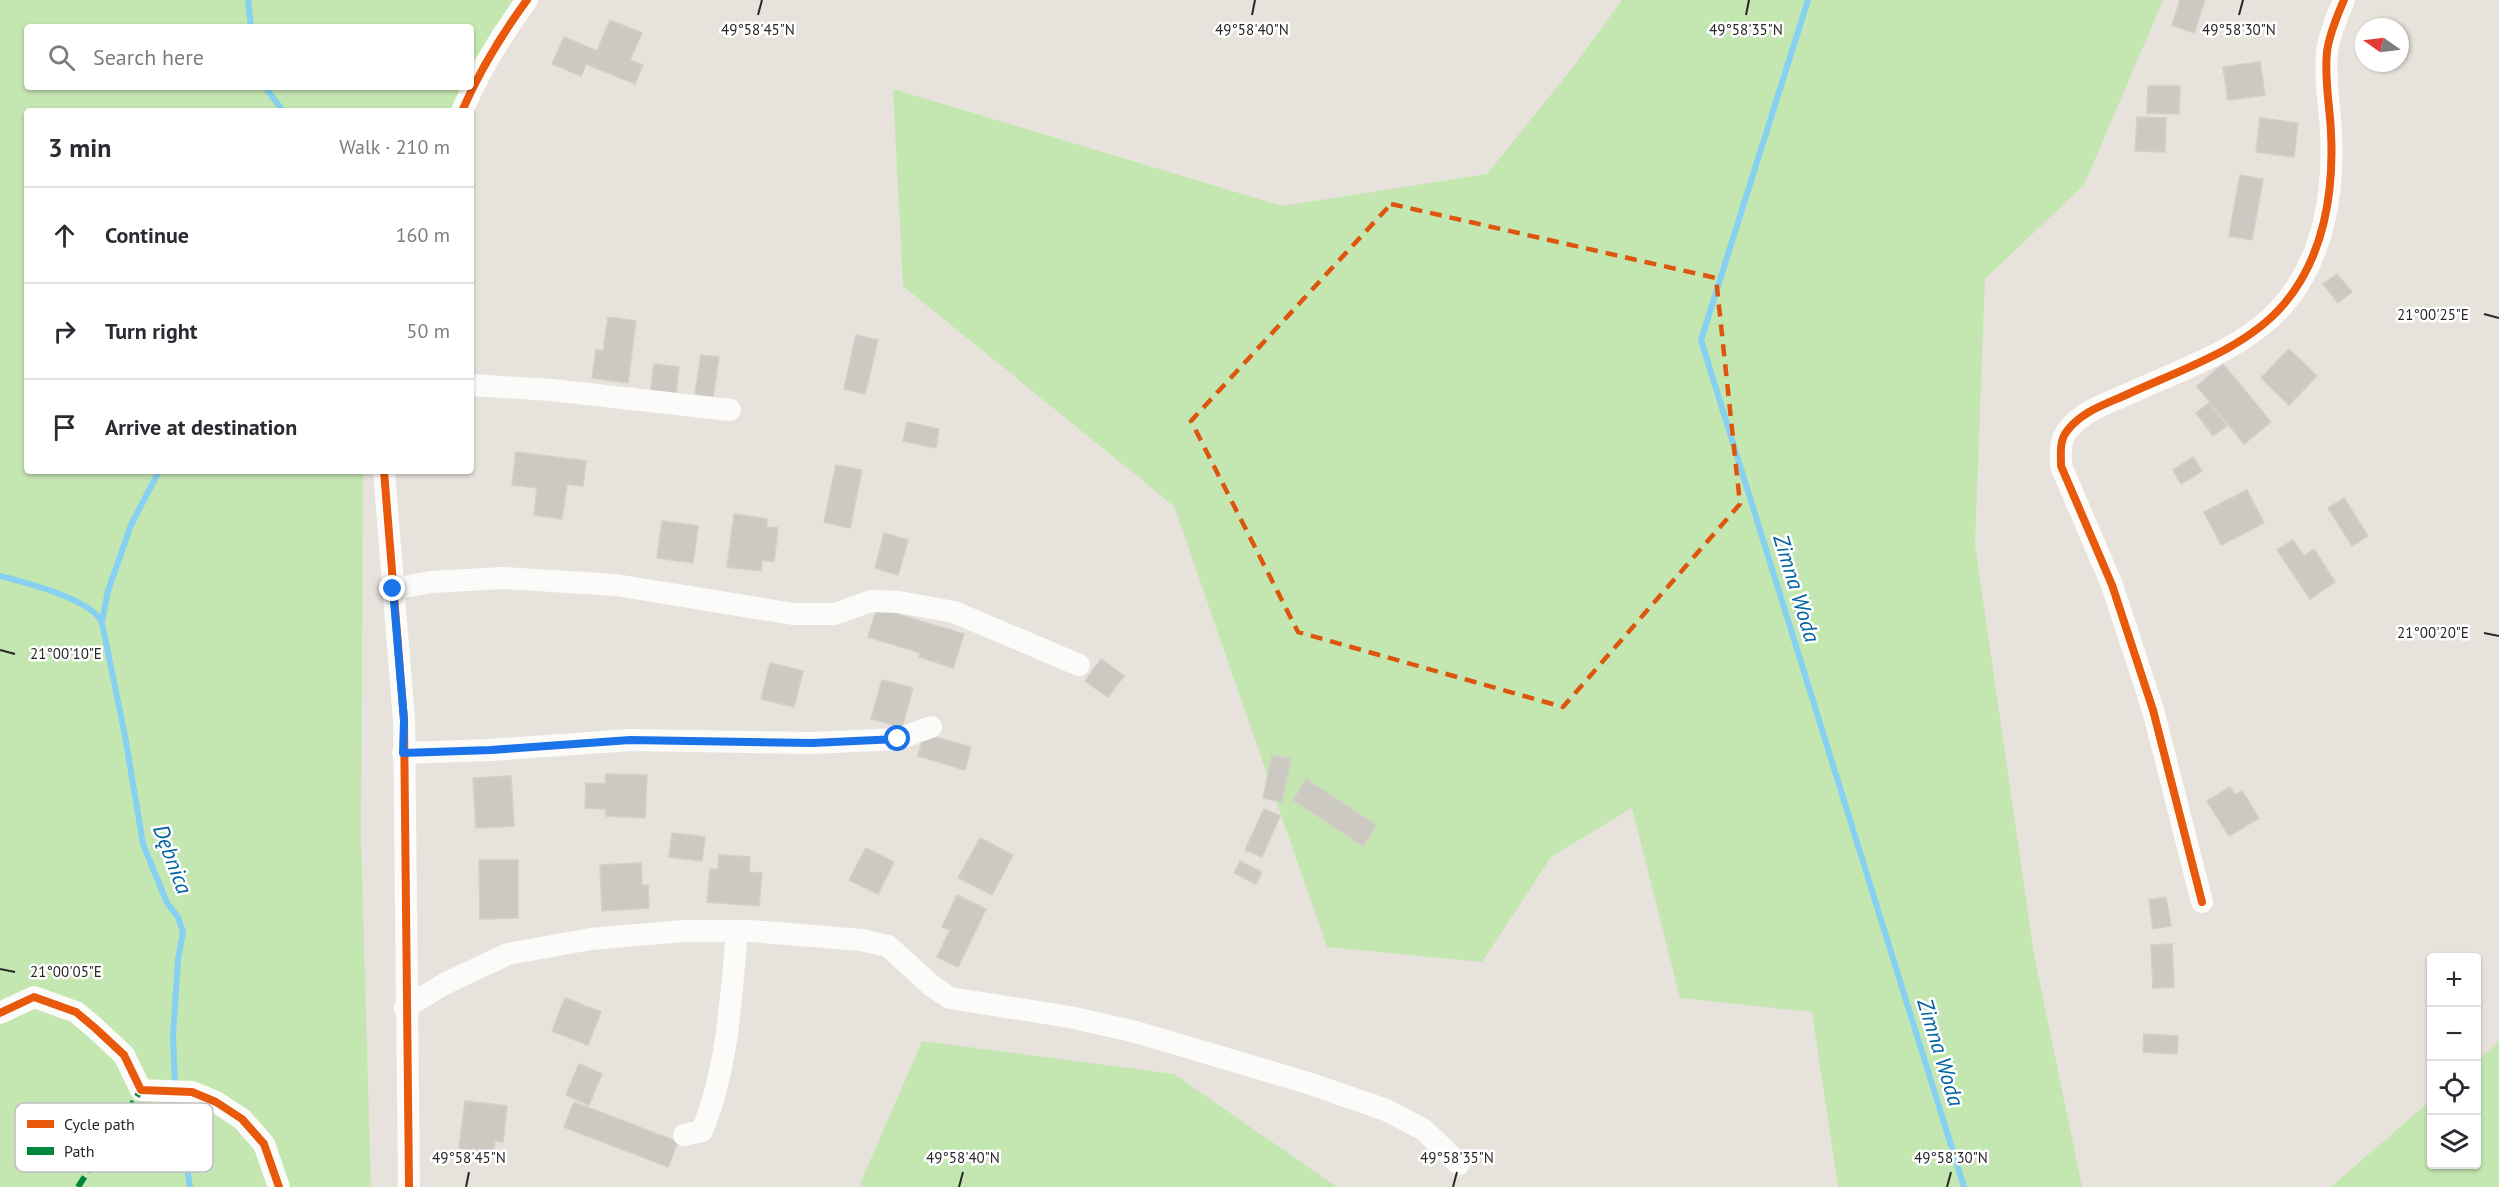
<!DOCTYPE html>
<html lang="en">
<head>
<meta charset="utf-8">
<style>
  body { margin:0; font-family:"PT Sans",sans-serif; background:#f2f2f3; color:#2b2b33 }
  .controls { position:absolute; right:18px; bottom:18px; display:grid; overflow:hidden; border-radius:6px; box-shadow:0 2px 4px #0004 }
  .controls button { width:54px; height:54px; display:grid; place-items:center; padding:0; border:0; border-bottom:2px solid #e1e1e2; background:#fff; color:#2b2b33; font:30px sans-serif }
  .compass { position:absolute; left:2355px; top:18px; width:54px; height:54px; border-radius:50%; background:#fff; box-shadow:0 2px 4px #0004; rotate:284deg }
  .stop { position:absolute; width:18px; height:18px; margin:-14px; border:4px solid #1a73e8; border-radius:50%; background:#fff }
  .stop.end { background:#1a73e8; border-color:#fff; box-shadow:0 2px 6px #0008 }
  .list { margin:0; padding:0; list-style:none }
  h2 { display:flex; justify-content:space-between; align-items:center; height:78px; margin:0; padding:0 24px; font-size:26px }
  h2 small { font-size:20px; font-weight:400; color:#7c7c81 }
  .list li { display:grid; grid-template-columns:39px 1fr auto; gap:18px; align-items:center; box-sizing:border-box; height:96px; padding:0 24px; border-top:2px solid #e1e1e2 }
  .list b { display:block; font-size:22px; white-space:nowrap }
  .list em { font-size:20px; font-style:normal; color:#7c7c81 }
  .icon { flex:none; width:33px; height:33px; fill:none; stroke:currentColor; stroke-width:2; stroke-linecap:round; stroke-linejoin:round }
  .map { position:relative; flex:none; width:2499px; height:1187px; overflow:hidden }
  .search { position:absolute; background:#fff; box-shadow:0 2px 4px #0004; left:24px; top:24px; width:450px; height:66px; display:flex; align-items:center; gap:15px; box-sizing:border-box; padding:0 21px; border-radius:6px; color:#7c7c81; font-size:22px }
  .panel { position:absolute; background:#fff; box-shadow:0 2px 4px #0004; left:24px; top:108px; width:450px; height:366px; border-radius:6px }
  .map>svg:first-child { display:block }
  .green { fill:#c4e6b0; fill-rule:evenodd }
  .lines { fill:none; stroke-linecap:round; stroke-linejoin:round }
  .stream { stroke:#86d1f2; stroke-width:6 }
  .building { fill:#ccc9c3; stroke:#d2cec8; stroke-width:1.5 }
  .minor { stroke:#fbfbfa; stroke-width:22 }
  .quiet { stroke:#00873e; stroke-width:6; stroke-dasharray:12 6; stroke-linecap:butt }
  .cycleway-casing { stroke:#fff; stroke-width:11 }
  .cycleway { stroke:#e8590c; stroke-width:8 }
  .route { stroke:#1a73e8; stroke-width:8 }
  .marked { fill:none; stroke:#de560d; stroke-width:4.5; stroke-dasharray:12 8; stroke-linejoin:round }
  .ticks { fill:none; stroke:#272727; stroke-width:2 }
  .labels { text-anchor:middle; stroke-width:5; stroke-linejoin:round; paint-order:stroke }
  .water-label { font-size:22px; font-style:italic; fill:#0063a3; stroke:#fff }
  .key { fill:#fff; stroke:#bebebe; stroke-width:1.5 }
  .key-label { font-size:16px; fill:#272727 }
  .ticks-label { font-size:15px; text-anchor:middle; fill:#272727; stroke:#fff; stroke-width:5; stroke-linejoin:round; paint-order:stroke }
</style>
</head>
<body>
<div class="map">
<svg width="2499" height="1187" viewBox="0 0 2499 1187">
  <rect width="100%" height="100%" fill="#e7e3dc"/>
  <path class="green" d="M0,0H518L461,111H27V471H363L361,839L371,1187H0ZM27,27H471V87H27Z
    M1622,0H2163L2084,185L1985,279L1975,544L2034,954L2082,1187H1838L1812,1012L1680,998L1632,808L1551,857L1482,962L1327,947L1174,506L903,286L893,89L1282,206L1487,174L1573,67Z
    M922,1041L1174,1074L1337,1187H863L860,1184Z
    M2499,1041V1187H2331L2431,1100L2432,1164H2476L2477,1061Z"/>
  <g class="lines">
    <path class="stream" d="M248,0L251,27
      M1808,0L1701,340L1964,1187
      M265,87L283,111
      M0,576C24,582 93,600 102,623L125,736L143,844L167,903L178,917L183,932L178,960L173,1036L175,1086
      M102,622L108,591L131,525L159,471
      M176,1096L190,1187"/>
  </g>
  <path class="building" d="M2180,0H2205L2194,33L2172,25Z
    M610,20L642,33L630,60L643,65L635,84L586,64L581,76L552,64L564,37L597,51Z
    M2260,62L2265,95L2228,100L2223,67Z
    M2148,86H2180L2179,114L2147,113Z
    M2137,117L2166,118L2165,152L2135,151Z
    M2260,118L2298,123L2294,157L2256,152Z
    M2240,175L2263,179L2252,240L2229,236Z
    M2337,274L2352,292L2338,303L2323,284Z
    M608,317L636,321L628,383L592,378L596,350L603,351Z
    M856,335L878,340L865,394L844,389Z
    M2289,349L2317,376L2289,405L2261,378Z
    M701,355L719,357L713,397L695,394Z
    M654,364L679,367L676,394L651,390Z
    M2223,364L2271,422L2244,444L2197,386Z
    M2209,403L2227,426L2213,436L2196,413Z
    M907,422L939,429L936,448L903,441Z
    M516,452L586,461L583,486L567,484L562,519L534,515L537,488L512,485Z
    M2193,457L2202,471L2181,484L2173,470Z
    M836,465L862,470L850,528L824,522Z
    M2247,490L2264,523L2221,545L2204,512Z
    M2344,498L2368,536L2352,546L2328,508Z
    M734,514L768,519L766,527L778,528L774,562L762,560L761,571L727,567Z
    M662,521L698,526L693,563L657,558Z
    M884,533L908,540L898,575L875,568Z
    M2293,540L2304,556L2314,549L2335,582L2310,599L2277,550Z
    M877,608L964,634L953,668L919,657L921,653L868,637Z
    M1101,659L1124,676L1108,697L1085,681Z
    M770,663L803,671L794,707L761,699Z
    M882,680L913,688L902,727L871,719Z
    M924,734L971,747L965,770L918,756Z
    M1272,755L1291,759L1282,802L1263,798Z
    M606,774L647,775L645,818L606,816V809L585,808L586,783L605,784Z
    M511,776L514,826L476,828L473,778Z
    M1306,779L1376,825L1363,846L1293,800Z
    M2230,787L2235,795L2242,791L2259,818L2229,836L2207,801Z
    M1264,809L1280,816L1262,857L1245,850Z
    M672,833L705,837L702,861L669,857Z
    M980,838L1013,855L992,895L958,878Z
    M866,848L894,862L878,894L849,880Z
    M719,855L750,857L749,872L762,873L759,906L707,902L710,869H718Z
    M479,860H518V918L480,919Z
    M1240,861L1262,872L1256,884L1234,873Z
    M641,863L642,885H648L649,908L602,911L600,865Z
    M957,895L986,909L958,967L937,957L950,930L942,927Z
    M2166,897L2171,926L2153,929L2149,900Z
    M2172,944L2174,987L2153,988L2151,945Z
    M565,998L601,1012L588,1045L552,1031Z
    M2144,1034L2178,1036L2177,1054L2143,1052Z
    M579,1064L602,1074L589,1105L566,1095Z
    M465,1101L507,1106L503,1142L495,1141L494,1152L459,1148Z
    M574,1102L678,1142L668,1167L564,1127Z"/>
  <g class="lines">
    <path class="minor" d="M462,111C479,72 502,34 527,0
      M471,385L552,390L730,410
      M384,471L404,720L409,1187
      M393,589L431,582L503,578L616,585L793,614H835L871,601L899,602L954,612L1079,665
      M403,753L491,750L630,740L812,743L898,739L931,727
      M2202,902L2153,710L2112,585L2061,466C2061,454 2059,441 2067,431C2082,411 2106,404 2128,394C2180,370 2246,349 2284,304C2324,257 2334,192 2331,133C2330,106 2324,79 2327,52C2329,35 2337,16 2344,0
      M405,1008L444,984L508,954L591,939L684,931H751L861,940L888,946L932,986L950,998L1070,1017L1136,1032L1308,1083L1386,1110L1424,1130L1459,1164
      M0,1013L34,997L76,1012L95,1028L124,1055L141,1090L192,1092L216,1102L242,1119L264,1144L279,1187
      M684,1135L702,1131C728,1068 731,998 737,931"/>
    <path class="quiet" d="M78,1187L141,1090"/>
    <defs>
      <path id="cycleway" d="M462,111C479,72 502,34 527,0
        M384,471L404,720L409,1187
        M2202,902L2153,710L2112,585L2061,466C2061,454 2059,441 2067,431C2082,411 2106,404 2128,394C2180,370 2246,349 2284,304C2324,257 2334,192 2331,133C2330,106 2324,79 2327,52C2329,35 2337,16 2344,0
        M0,1013L34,997L76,1012L95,1028L124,1055L141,1090L192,1092L216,1102L242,1119L264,1144L279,1187"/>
    </defs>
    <use href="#cycleway" class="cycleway-casing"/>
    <use href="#cycleway" class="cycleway"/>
  </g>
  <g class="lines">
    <path class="route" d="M393,589L404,720L403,753L491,750L630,740L812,743L898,739"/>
  </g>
  <path class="marked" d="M1391,204L1716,278L1740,504L1563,707L1298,632L1191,421Z"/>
  <path class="ticks" d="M758,15L762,0M1252,15L1255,0M1746,15L1749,0M2239,15L2243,0M2484,314L2499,318M2484,633L2499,636M0,650L15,654M0,969L15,972M466,1187L469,1172M959,1187L963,1172M1453,1187L1457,1172M1947,1187L1951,1172"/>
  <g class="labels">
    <g class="water-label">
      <text transform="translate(1797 588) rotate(73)" y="8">Zimna Woda</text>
      <text transform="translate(173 859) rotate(69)" y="8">Dębnica</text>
      <text transform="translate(1941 1052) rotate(73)" y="8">Zimna Woda</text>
    </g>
  </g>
  <rect x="15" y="1103" width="198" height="69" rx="9" class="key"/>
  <rect x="27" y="1120" width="27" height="8" fill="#e8590c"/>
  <rect x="27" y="1147" width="27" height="8" fill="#00873e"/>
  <g class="key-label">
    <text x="64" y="1130">Cycle path</text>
    <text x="64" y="1157">Path</text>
  </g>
  <g class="ticks-label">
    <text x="758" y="35">49°58'45"N</text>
    <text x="1252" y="35">49°58'40"N</text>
    <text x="1746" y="35">49°58'35"N</text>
    <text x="2239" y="35">49°58'30"N</text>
    <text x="2433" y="320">21°00'25"E</text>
    <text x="2433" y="638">21°00'20"E</text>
    <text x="66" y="659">21°00'10"E</text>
    <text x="66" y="977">21°00'05"E</text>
    <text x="469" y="1163">49°58'45"N</text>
    <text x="963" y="1163">49°58'40"N</text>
    <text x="1457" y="1163">49°58'35"N</text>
    <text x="1951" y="1163">49°58'30"N</text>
  </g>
</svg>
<div class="controls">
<button>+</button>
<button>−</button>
<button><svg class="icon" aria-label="locate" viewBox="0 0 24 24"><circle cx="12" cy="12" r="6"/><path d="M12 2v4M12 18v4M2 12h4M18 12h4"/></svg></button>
<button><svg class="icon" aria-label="layers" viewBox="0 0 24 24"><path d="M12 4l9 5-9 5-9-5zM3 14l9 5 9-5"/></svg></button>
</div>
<svg class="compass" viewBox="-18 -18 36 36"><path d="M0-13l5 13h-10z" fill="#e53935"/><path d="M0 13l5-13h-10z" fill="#7c7c81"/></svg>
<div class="stop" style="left:898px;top:739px"></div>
<div class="stop end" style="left:393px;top:589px"></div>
<div class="search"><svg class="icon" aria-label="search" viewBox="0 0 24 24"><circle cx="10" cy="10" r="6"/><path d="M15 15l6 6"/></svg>Search here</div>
<section class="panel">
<h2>3 min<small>Walk · 210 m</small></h2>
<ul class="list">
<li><svg class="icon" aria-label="ahead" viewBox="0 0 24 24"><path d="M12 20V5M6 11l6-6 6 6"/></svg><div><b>Continue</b></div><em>160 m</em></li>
<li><svg class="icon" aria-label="right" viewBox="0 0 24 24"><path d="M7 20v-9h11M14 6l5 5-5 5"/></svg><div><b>Turn right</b></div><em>50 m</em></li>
<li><svg class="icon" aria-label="arrive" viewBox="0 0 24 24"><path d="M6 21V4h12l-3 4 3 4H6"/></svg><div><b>Arrive at destination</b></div></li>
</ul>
</section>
</div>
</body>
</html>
